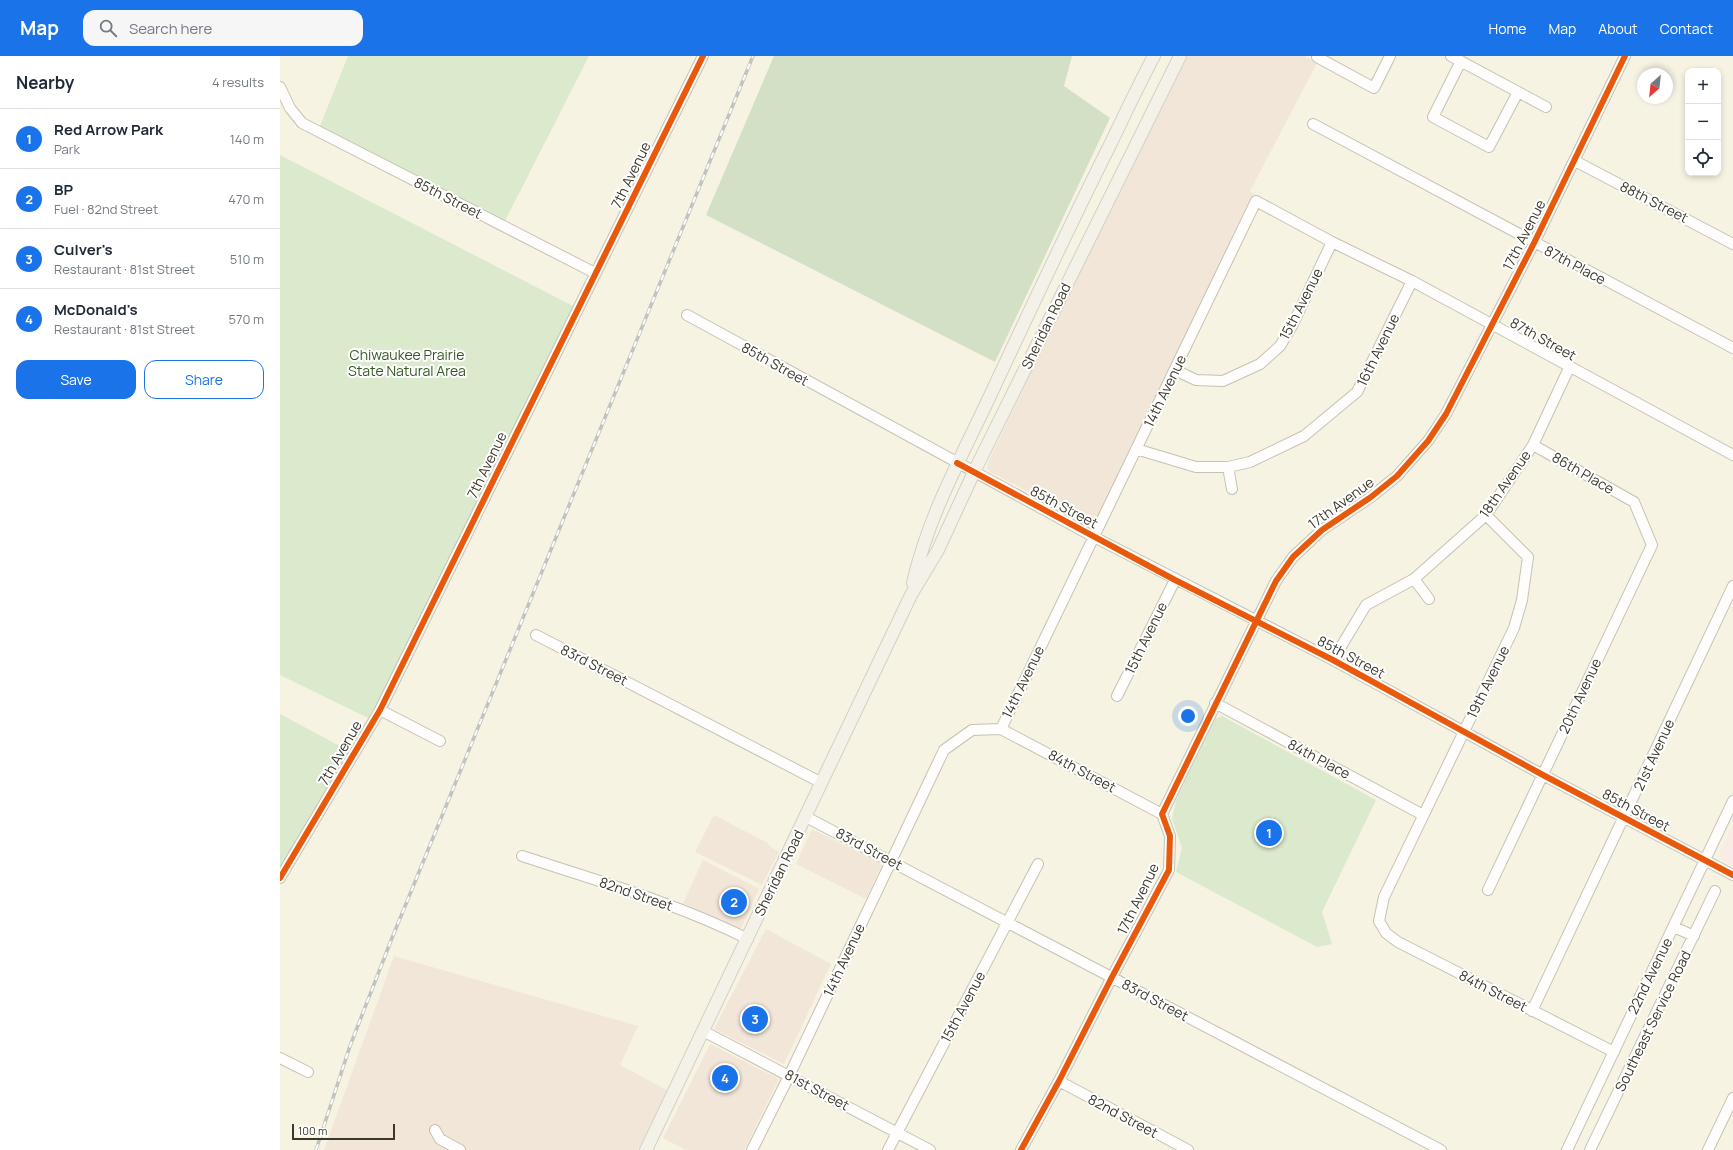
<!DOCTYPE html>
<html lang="en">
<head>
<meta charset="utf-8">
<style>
  body { margin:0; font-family:Manrope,sans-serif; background:#f6f6f7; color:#1f2937 }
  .controls { position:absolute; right:12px; top:12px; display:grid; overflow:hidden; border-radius:8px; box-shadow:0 2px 6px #0003 }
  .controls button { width:36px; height:36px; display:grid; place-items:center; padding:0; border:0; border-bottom:1px solid #e0e1e3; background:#fff; color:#1f2937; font:20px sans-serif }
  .compass { position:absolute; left:1357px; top:12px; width:36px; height:36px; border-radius:50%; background:#fff; box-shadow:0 2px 6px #0003; rotate:207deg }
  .scale { position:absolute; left:12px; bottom:10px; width:103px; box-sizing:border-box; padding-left:4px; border:2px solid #3c392b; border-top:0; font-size:11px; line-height:14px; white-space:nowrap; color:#3c392b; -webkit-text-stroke:3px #fff; paint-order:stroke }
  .you { position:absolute; left:908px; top:660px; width:14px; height:14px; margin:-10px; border:3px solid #fff; border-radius:50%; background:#1a73e8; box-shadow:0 0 0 6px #1a73e833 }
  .badge { display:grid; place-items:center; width:26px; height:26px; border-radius:50%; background:#1a73e8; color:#fff; font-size:13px; font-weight:700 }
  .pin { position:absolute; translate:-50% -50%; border:2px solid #fff; box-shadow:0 1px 4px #0006 }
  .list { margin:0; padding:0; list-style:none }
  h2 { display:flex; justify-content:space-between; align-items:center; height:52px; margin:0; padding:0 16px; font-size:17px }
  h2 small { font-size:13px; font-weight:400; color:#747a83 }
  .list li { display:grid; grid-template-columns:26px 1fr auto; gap:12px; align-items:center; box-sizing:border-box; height:60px; padding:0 16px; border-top:1px solid #e0e1e3 }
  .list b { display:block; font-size:15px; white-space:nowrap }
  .list p { margin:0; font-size:13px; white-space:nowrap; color:#747a83 }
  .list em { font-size:13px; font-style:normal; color:#747a83 }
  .actions { display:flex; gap:8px; padding:12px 16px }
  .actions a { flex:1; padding:9px 0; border:1px solid #1a73e8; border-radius:12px; text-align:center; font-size:14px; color:#1a73e8 }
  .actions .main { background:#1a73e8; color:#fff }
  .icon { flex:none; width:22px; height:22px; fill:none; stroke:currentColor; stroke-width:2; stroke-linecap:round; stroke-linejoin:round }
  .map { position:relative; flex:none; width:1453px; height:1094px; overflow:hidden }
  header { display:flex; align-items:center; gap:24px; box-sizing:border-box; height:56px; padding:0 20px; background:#1a73e8; color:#fff }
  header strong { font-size:19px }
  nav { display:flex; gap:22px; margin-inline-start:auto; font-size:14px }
  .search { width:280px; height:36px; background:#f6f6f7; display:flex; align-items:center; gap:10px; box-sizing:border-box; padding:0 14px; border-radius:12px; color:#747a83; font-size:15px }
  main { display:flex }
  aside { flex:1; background:#fff }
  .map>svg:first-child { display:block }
  .commercial { fill:#f2e6d8 }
  .education { fill:#f9ece7 }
  .green { fill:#dbe9cd }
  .forest { fill:#d3e0c5 }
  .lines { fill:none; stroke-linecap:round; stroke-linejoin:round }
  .minor-casing { stroke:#c5c2b4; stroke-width:12 }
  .major-casing { stroke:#d1d0c6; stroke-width:14 }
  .minor { stroke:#fefdfb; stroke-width:10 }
  .major { stroke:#f4f1e9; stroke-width:12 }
  .rail-casing { stroke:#c2c2be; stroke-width:3.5 }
  .rail { stroke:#fff; stroke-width:2; stroke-dasharray:6; stroke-linecap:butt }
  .cycleway-casing { stroke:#fff; stroke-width:8 }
  .cycleway { stroke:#e8590c; stroke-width:6 }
  .labels { text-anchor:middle; stroke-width:4; stroke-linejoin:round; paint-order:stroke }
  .street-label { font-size:14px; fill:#3c392b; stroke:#fff }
  .park-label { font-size:14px; fill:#345724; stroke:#fff }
</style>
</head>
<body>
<header>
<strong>Map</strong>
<div class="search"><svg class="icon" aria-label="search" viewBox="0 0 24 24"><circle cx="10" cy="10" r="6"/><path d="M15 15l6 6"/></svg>Search here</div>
<nav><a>Home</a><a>Map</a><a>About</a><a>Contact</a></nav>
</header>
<main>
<aside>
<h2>Nearby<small>4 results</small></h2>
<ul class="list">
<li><span class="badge">1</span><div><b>Red Arrow Park</b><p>Park</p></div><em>140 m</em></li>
<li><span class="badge">2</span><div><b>BP</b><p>Fuel · 82nd Street</p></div><em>470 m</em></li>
<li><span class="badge">3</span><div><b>Culver's</b><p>Restaurant · 81st Street</p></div><em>510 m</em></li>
<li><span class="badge">4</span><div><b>McDonald's</b><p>Restaurant · 81st Street</p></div><em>570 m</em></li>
</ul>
<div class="actions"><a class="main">Save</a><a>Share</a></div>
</aside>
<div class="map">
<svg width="1453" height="1094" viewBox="0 0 1453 1094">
  <rect width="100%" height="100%" fill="#f6f3e3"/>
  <path class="commercial" d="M906,0H1024L1037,7L970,135L974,138L818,461L814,466L810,468L712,417L707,413L708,406L880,48Z
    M434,759L488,787L490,791L499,796L482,829L415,796Z
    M532,773L602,808L586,843L516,808Z
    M423,804L479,833L460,875L403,847Z
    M486,873L551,908L504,1008L434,973Z
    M114,900L358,970L340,1009L387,1034L358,1094H44Z
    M430,988L499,1023L464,1094H406L383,1082Z"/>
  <path class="education" d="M1453,769V810L1442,804L1440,801V795Z"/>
  <path class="green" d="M68,0H309L225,165L40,70Z
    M0,99L295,251L90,663L0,619Z
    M0,658L71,696L0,814Z
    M942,660L1096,744L1042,856L1052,888L1037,891L896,816L902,792L892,763L896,744L935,663Z"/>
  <path class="forest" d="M494,0H792L784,30L830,62L715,306L426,159Z"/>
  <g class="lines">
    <defs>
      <path id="minor" d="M1038,0L1037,1L1094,32L1110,0
        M1171,0L1266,51
        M1181,5L1153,61L1209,91L1238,36
        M0,31L10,52L22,67L315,217
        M1033,68L1453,292
        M1295,105L1453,188
        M407,259L814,481L1053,604L1263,719L1453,819
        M895,314L916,324L943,325L980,308L1000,290L1012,270L1052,186
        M856,393L916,411H948L970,406L1024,380L1077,336L1132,225
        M948,411L952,433
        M1206,459L1248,501L1242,544L1234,572L1104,841L1099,865L1106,877L1118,886L1334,996
        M1134,523L1149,543
        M256,579L542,727
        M1053,604L1086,549L1134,523L1206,459L1253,389L1289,312
        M837,640L895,524
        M935,647L1143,759
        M100,654L160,685
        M721,673L976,145L1052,186L1132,225L1453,399
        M526,761L1161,1094
        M242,800C318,825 396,847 468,883
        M0,822L100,654L423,0
        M1208,834L1372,489L1354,446L1253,389
        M1394,871L1414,880
        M1252,955L1453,530
        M423,975L650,1094
        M0,1002L28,1016
        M779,1025L908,1094
        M155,1074L160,1083L180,1094
        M472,1094L509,1020L664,694L692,674L721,673L882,758
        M608,1094L758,808
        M741,1094L779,1025L832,921L889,814L890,780L882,758L996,525L1013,501L1042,474L1091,441L1117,420L1148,385L1166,358L1254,187L1345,0
        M1287,1094L1453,745
        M1310,1094L1435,835
        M1428,1094L1453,1042"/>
      <path id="major" d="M633,527C649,456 686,393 716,327C754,246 791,166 831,87C845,58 859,28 874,0
        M366,1094L631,539L658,494L694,416L900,0"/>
    </defs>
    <use href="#minor" class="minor-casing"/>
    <use href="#major" class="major-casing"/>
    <use href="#minor" class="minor"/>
    <use href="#major" class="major"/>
    <defs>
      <path id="rail" d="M36,1094L70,990L112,882L473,0"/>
    </defs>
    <use href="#rail" class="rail-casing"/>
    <use href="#rail" class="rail"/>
    <defs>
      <path id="cycleway" d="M677,407L895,524L1053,604L1263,719L1453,819
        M0,822L100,654L423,0
        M741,1094L779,1025L832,921L889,814L890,780L882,758L996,525L1013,501L1042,474L1091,441L1117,420L1148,385L1166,358L1254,187L1345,0"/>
    </defs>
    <use href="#cycleway" class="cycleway-casing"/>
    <use href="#cycleway" class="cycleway"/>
  </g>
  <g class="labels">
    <g class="street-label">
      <text transform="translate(351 119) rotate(-64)" y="5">7th Avenue</text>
      <text transform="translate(168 142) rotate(27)" y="5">85th Street</text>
      <text transform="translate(1374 146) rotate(27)" y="5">88th Street</text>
      <text transform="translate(1244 179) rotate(-63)" y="5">17th Avenue</text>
      <text transform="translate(1295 209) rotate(28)" y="5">87th Place</text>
      <text transform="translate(1021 248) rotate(-63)" y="5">15th Avenue</text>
      <text transform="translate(766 270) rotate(-64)" y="5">Sheridan Road</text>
      <text transform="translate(1263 283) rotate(29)" y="5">87th Street</text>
      <text transform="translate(1098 294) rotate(-64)" y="5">16th Avenue</text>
      <text transform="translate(495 308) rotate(29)" y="5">85th Street</text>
      <text transform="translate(885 335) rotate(-64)" y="5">14th Avenue</text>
      <text transform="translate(207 409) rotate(-64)" y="5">7th Avenue</text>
      <text transform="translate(1303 417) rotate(30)" y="5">86th Place</text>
      <text transform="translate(1225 428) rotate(-55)" y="5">18th Avenue</text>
      <text transform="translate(1061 447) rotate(-36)" y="5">17th Avenue</text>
      <text transform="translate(784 451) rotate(28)" y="5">85th Street</text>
      <text transform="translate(866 582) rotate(-64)" y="5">15th Avenue</text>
      <text transform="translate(1071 601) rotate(28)" y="5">85th Street</text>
      <text transform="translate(314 609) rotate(27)" y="5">83rd Street</text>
      <text transform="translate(743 626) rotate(-64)" y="5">14th Avenue</text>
      <text transform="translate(1208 626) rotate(-64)" y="5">19th Avenue</text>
      <text transform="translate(1300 640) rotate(-65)" y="5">20th Avenue</text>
      <text transform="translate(60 697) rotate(-60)" y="5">7th Avenue</text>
      <text transform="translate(1374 699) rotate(-65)" y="5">21st Avenue</text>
      <text transform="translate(1039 703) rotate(28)" y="5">84th Place</text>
      <text transform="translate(802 715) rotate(28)" y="5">84th Street</text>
      <text transform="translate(1356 754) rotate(28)" y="5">85th Street</text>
      <text transform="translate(589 793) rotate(28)" y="5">83rd Street</text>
      <text transform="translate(499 817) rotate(-64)" y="5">Sheridan Road</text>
      <text transform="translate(356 838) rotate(19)" y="5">82nd Street</text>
      <text transform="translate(858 843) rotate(-64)" y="5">17th Avenue</text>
      <text transform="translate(564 904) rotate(-65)" y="5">14th Avenue</text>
      <text transform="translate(1370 920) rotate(-64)" y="5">22nd Avenue</text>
      <text transform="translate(1213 935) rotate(27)" y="5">84th Street</text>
      <text transform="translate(875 944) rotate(28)" y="5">83rd Street</text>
      <text transform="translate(683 951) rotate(-62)" y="5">15th Avenue</text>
      <text transform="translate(1373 965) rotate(-64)" y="5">Southeast Service Road</text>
      <text transform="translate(537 1034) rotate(28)" y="5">81st Street</text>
      <text transform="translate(843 1060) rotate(28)" y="5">82nd Street</text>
    </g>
    <g class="park-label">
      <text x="127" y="304">Chiwaukee Prairie<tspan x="127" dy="16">State Natural Area</tspan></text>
    </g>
  </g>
</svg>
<div class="controls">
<button>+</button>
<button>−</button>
<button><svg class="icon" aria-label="locate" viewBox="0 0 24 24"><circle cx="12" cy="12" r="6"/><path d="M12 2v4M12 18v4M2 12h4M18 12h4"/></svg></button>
</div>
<svg class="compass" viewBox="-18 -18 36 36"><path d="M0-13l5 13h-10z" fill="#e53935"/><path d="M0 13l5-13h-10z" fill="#747a83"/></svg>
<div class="scale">100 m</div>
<div class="you"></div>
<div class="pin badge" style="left:989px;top:777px">1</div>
<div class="pin badge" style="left:454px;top:846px">2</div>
<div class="pin badge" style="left:475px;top:963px">3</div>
<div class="pin badge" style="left:445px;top:1022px">4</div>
</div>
</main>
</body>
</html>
